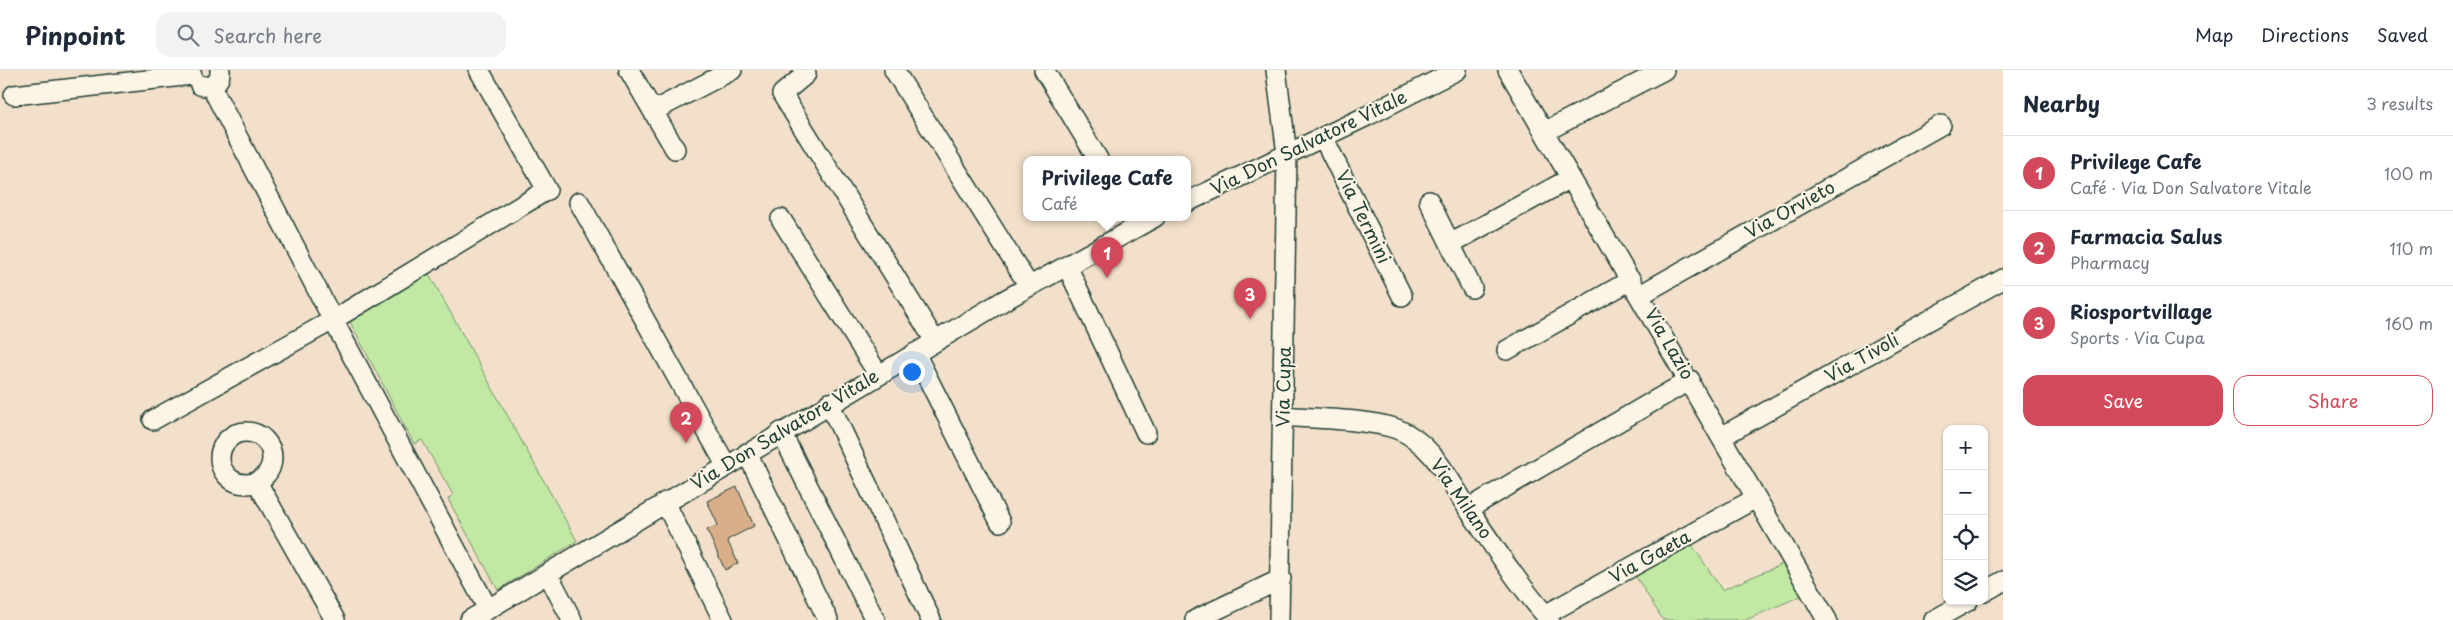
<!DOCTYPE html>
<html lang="en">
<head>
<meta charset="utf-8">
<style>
  body { margin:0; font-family:"Playpen Sans",sans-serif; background:#f2f2f3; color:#1f2937 }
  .controls { position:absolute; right:15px; bottom:15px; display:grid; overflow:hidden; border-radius:10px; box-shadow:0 1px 4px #0004 }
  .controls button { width:45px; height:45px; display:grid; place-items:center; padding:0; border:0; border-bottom:1px solid #e0e1e3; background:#fff; color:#1f2937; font:25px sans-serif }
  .you { position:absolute; left:911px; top:301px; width:18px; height:18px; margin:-12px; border:4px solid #fff; border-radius:50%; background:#1a73e8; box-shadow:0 0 0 8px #1a73e833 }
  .badge { display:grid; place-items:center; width:32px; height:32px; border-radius:50%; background:#d1495b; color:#fff; font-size:16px; font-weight:700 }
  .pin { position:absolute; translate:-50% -41px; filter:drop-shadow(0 1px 2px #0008) }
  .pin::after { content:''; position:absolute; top:26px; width:18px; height:15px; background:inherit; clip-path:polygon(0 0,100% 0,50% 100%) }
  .popup { position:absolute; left:1023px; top:86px; width:168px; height:65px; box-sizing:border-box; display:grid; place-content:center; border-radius:10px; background:#fff; filter:drop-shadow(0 1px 4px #0005); font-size:16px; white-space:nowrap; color:#747a83 }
  .popup b { font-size:19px; color:#1f2937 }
  .popup::after { content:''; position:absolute; left:50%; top:100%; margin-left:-10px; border:10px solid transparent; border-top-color:#fff }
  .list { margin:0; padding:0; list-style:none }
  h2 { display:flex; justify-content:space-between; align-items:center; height:65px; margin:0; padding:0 20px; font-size:21px }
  h2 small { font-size:16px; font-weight:400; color:#747a83 }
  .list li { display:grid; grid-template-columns:32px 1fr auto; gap:15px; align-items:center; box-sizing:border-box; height:75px; padding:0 20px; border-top:1px solid #e0e1e3 }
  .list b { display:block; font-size:19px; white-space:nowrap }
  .list p { margin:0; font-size:16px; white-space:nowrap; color:#747a83 }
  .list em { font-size:16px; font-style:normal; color:#747a83 }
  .actions { display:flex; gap:10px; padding:15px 20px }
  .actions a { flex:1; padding:11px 0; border:1px solid #d1495b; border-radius:15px; text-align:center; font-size:18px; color:#d1495b }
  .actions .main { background:#d1495b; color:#fff }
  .icon { flex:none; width:28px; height:28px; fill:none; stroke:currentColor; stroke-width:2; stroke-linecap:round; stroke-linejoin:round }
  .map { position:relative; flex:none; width:2003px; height:550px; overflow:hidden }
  header { display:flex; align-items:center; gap:30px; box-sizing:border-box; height:70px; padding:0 25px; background:#fff; border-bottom:1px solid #e0e1e3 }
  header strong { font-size:24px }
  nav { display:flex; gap:28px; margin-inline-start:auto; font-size:18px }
  .search { width:350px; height:45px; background:#f2f2f3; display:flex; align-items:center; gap:12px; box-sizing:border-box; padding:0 18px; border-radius:15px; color:#747a83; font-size:19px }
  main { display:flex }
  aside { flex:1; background:#fff }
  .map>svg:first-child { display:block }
  .green { fill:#c2e9a3; stroke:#70936c }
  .building { fill:#d9af8a; stroke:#1f3d34 }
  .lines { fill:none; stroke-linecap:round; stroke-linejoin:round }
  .minor-casing { stroke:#1f3d34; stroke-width:22 }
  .minor { stroke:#fcf5e5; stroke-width:19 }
  .labels { text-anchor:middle; stroke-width:4; stroke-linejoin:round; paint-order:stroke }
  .street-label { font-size:18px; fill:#1f3d34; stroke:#fcf5e5 }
</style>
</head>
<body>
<header>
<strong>Pinpoint</strong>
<div class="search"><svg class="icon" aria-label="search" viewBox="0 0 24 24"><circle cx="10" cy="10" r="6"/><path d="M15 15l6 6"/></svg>Search here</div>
<nav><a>Map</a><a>Directions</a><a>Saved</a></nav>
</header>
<main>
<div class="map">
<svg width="2003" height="550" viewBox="0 0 2003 550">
  <rect width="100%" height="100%" fill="#f2e0ca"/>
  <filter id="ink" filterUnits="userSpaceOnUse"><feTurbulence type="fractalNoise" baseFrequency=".02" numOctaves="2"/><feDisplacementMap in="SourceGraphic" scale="10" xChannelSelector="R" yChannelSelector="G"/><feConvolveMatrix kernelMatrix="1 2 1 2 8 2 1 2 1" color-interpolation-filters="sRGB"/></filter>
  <g filter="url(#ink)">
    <path class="green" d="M428,202L577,471L498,520L448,429L453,425L422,370L414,374L348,248Z
      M1689,470L1722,520L1787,492L1805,524L1746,550H1663L1633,502Z"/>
    <path class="building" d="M737,417L754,456L727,470L738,493L725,500L707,460L718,455L707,431Z"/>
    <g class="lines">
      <defs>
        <path id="minor" d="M479,0L547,120L333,250L488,539
          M629,0L675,79
          M803,0L806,4L782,24L935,271
          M894,0L1029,216
          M1044,0L1098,89
          M1276,0L1287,84L1279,550
          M1508,0L1827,550
          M200,15C211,19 221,13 220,0
          M14,25L192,5
          M653,41L732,0
          M1544,62L1664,0
          M1323,67L1402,226
          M1429,131L1472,218
          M579,132L726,395
          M1187,132L1367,46L1457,0
          M781,149L878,304
          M1450,174L1571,108
          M1067,196L1146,363
          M1640,225L1941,55
          M1507,280L1631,210
          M915,283L1000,452
          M829,333L931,550
          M1284,346C1314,349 1370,349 1397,359C1433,373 1449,411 1469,440C1494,477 1520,517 1550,550
          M153,350L333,250L211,16
          M781,362L875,550
          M220 388a26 26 0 1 1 52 0a26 26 0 1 1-52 0Z
          M1721,367L2003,209
          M747,383L828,550
          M257,412L335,550
          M665,432L723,550
          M1468,439L1690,310
          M548,504L572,550
          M1984,522L2003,511
          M1545,545L1756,428
          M470,550L1003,231L1155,147
          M1195,550L1281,509
          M1934,550L1968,531"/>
      </defs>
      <use href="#minor" class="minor-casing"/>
      <use href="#minor" class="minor"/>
    </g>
  </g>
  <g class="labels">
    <g class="street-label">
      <text transform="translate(1309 73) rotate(-26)" y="6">Via Don Salvatore Vitale</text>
      <text transform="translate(1790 140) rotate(-29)" y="6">Via Orvieto</text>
      <text transform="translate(1363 147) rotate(64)" y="6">Via Termini</text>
      <text transform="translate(1669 274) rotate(60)" y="6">Via Lazio</text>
      <text transform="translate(1862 288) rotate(-29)" y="6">Via Tivoli</text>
      <text transform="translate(1284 317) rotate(-89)" y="6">Via Cupa</text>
      <text transform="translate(785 360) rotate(-31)" y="6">Via Don Salvatore Vitale</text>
      <text transform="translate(1461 429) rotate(55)" y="6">Via Milano</text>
      <text transform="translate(1650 487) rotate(-29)" y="6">Via Gaeta</text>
    </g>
  </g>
</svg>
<div class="controls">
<button>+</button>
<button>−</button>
<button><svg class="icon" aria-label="locate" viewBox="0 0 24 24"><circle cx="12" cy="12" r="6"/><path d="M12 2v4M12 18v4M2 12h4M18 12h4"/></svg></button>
<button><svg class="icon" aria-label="layers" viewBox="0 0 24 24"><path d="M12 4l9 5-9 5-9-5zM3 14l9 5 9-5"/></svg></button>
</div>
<div class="you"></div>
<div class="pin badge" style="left:1107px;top:208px">1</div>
<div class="popup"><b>Privilege Cafe</b>Café</div>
<div class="pin badge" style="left:686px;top:373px">2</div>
<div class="pin badge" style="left:1250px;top:249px">3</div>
</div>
<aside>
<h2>Nearby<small>3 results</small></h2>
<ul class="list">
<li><span class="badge">1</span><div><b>Privilege Cafe</b><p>Café · Via Don Salvatore Vitale</p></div><em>100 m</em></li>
<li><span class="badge">2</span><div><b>Farmacia Salus</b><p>Pharmacy</p></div><em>110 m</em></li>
<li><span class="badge">3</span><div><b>Riosportvillage</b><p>Sports · Via Cupa</p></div><em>160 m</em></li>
</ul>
<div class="actions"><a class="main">Save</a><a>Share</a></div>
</aside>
</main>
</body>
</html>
